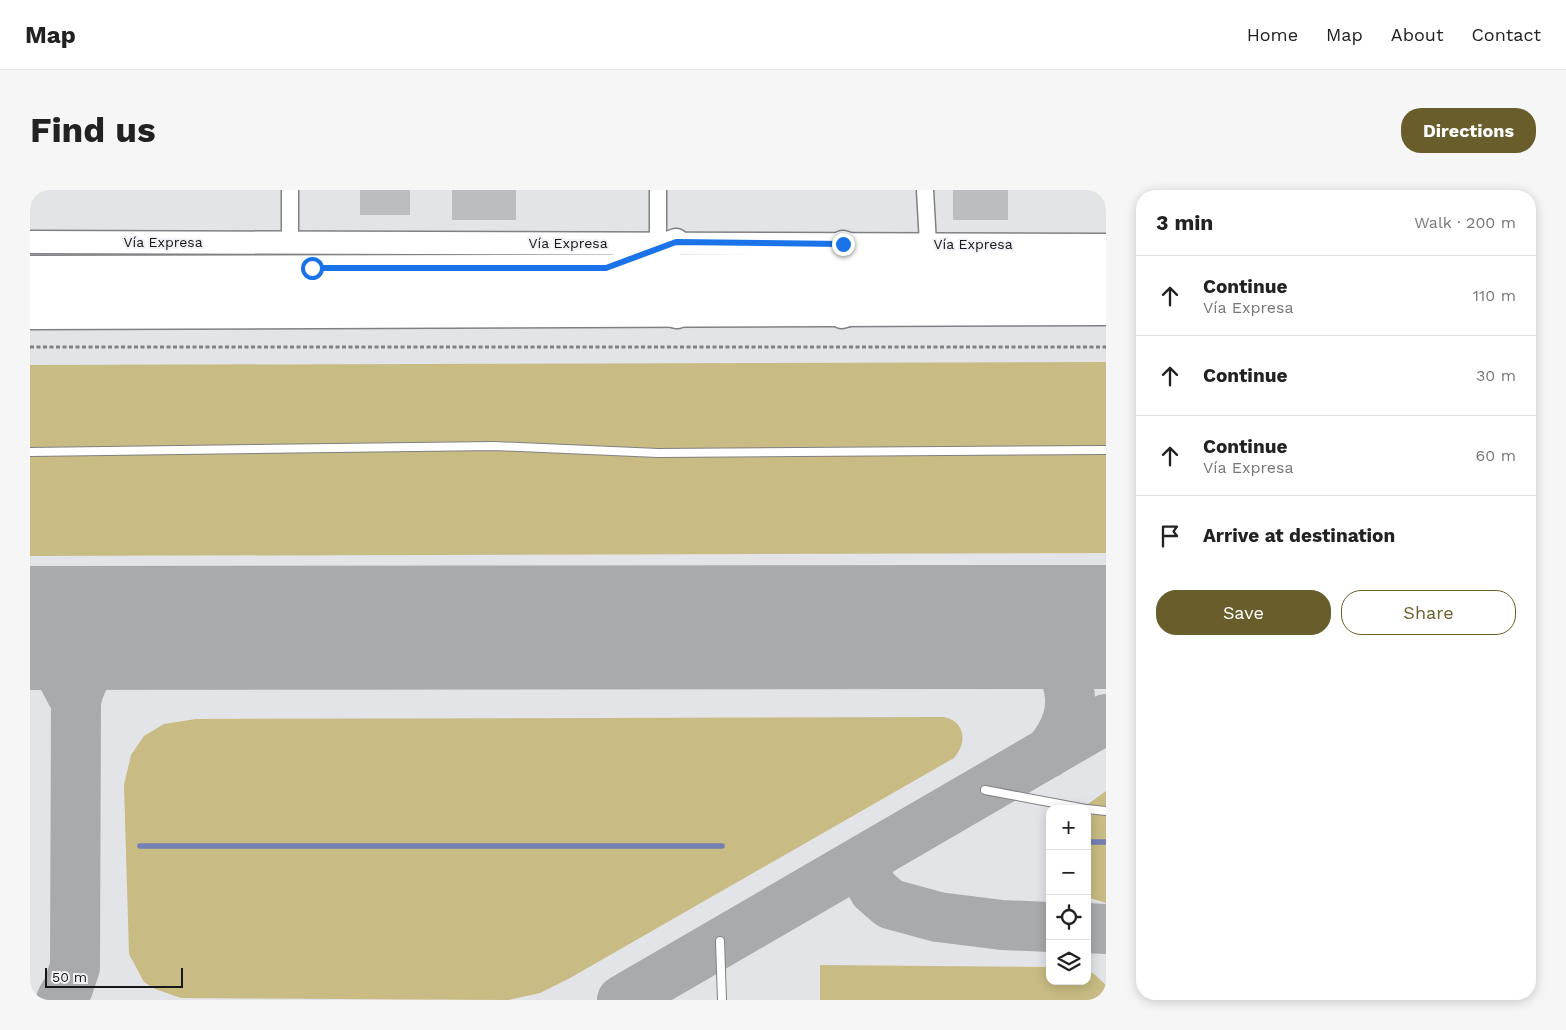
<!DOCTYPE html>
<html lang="en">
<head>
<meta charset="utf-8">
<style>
  body { margin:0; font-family:"Work Sans",sans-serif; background:#f6f6f6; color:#222 }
  .controls { position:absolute; right:15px; bottom:15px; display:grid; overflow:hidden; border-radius:10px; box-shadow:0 2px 12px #0003 }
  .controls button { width:45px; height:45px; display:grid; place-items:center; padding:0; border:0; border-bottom:1px solid #e0e0e0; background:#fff; color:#222; font:25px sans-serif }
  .scale { position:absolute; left:15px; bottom:12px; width:138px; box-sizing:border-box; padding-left:5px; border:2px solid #171719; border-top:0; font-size:14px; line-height:18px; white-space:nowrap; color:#171719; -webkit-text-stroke:4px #f1f1f5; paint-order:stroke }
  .stop { position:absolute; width:15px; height:15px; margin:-11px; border:4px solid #1a73e8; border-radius:50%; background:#fff }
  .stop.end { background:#1a73e8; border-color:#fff; box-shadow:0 1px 5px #0008 }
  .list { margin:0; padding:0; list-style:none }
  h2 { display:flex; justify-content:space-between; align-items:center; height:65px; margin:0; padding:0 20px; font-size:21px }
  h2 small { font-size:16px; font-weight:400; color:#767676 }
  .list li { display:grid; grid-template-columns:32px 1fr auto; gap:15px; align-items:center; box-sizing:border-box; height:80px; padding:0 20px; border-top:1px solid #e0e0e0 }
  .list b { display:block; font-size:19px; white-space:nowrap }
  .list p { margin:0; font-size:16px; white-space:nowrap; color:#767676 }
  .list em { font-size:16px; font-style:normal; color:#767676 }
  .actions { display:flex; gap:10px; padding:15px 20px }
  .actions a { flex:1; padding:11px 0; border:1px solid #695e2b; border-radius:20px; text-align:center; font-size:18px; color:#695e2b }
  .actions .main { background:#695e2b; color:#fff }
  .icon { flex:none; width:28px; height:28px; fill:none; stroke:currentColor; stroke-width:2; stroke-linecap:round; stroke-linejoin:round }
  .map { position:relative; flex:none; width:1076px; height:810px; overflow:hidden; border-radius:20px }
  header { display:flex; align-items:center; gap:30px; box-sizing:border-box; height:70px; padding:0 25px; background:#fff; border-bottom:1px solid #e0e0e0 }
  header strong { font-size:24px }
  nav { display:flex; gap:28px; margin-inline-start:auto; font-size:18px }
  .intro { display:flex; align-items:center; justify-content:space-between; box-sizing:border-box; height:120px; padding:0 30px }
  h1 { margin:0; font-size:35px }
  .button { padding:12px 22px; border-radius:20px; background:#695e2b; color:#fff; font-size:18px; font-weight:700 }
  main { display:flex; gap:30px; padding:0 30px }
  aside { flex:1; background:#fff; border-radius:20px; box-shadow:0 2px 12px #0003 }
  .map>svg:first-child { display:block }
  .green { fill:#c8bb83 }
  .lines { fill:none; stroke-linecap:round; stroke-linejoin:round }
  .stream { stroke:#747fb5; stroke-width:5.5 }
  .taxiway { stroke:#a9aaac; stroke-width:50 }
  .runway { stroke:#a9aaac; stroke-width:124 }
  .building { fill:#bcbdc0 }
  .lane-casing { stroke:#808184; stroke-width:10 }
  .street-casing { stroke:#808184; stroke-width:19 }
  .secondary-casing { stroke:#808184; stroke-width:25 }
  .primary-casing { stroke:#808184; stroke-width:29 }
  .path { stroke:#818184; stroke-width:3; stroke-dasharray:4 2.5; stroke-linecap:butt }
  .lane { stroke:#fff; stroke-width:8 }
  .street { stroke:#fff; stroke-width:16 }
  .secondary { stroke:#fff; stroke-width:22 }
  .primary { stroke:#fff; stroke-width:26 }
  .route { stroke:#1a73e8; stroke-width:6 }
  .labels { text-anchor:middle; stroke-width:4; stroke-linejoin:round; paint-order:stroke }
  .street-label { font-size:14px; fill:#171719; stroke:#f1f1f5 }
</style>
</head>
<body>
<header>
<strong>Map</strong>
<nav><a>Home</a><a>Map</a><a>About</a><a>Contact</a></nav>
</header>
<div class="intro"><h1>Find us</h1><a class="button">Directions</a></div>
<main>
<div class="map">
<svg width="1076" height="810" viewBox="0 0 1076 810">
  <rect width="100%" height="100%" fill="#e3e4e7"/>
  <path class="green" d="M1076,172V363L0,366V175Z
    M914,527C936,532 937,553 924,568L540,788L510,803L478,810L151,808L125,799L114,792L99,764L94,595L101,565L114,546L134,534L166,529Z
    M1076,601V713L1057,707V619H1051Z
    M790,775L1020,777V791H1057V781L1064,784L1076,795V810H790Z"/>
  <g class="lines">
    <path class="stream" d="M1057,652H1076
      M110,656H692"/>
    <path class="taxiway" d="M1013,437C1036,484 1058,517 1018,563
      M0,438L26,475L46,512
      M829,673L844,700L860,714L908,727L972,735L1020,737
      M1057,738L1076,739
      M31,810L38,798L45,777L46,512C51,482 75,458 97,438
      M592,810L1076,529"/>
    <path class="runway" d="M0,438L1076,437"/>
  </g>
  <path class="building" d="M330,0H380V25H330Z
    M422,0H486V30H422Z
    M923,0H978V30H923Z"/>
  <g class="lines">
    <defs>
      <path id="lane" d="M0,262L464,256L628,263L1076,260
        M955,600L1056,619
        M1057,619L1076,621
        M690,751L692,810"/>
      <path id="street" d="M260,0V53
        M628,0V53
        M895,0L898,54"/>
      <path id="secondary" d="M0,52L1076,55
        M0,128L1076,124"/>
      <path id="primary" d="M813,54L857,71
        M595,71L646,52
        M0,79L1076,77
        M0,105L1076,103
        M602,112L647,125
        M812,125L854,111"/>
    </defs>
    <use href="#lane" class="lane-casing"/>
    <use href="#street" class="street-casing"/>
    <use href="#secondary" class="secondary-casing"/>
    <use href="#primary" class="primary-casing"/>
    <path class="path" d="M0,157H1076"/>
    <use href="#lane" class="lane"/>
    <use href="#street" class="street"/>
    <use href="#secondary" class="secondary"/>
    <use href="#primary" class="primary"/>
  </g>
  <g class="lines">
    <path class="route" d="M282,78H576L646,52L813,54"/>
  </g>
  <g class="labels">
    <g class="street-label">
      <text x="133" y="57">Vía Expresa</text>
      <text x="538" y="58">Vía Expresa</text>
      <text x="943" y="59">Vía Expresa</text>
    </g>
  </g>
</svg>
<div class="controls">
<button>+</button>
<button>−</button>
<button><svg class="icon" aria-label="locate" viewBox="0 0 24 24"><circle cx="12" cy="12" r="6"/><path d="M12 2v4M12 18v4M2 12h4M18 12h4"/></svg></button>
<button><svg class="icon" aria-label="layers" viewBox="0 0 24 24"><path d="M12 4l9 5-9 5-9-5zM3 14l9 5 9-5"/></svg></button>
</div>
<div class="scale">50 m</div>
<div class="stop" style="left:282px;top:78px"></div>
<div class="stop end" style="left:813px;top:54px"></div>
</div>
<aside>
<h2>3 min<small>Walk · 200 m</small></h2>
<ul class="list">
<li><svg class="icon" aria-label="ahead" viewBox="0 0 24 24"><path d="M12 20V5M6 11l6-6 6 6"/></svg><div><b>Continue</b><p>Vía Expresa</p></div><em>110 m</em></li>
<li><svg class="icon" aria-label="ahead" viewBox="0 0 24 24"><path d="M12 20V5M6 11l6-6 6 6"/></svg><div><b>Continue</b></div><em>30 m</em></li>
<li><svg class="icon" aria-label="ahead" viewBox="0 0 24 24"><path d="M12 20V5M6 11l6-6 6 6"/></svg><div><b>Continue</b><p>Vía Expresa</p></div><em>60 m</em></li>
<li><svg class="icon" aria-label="arrive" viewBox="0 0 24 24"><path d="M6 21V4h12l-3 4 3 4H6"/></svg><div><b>Arrive at destination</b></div></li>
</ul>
<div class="actions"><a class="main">Save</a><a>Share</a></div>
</aside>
</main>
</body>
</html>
